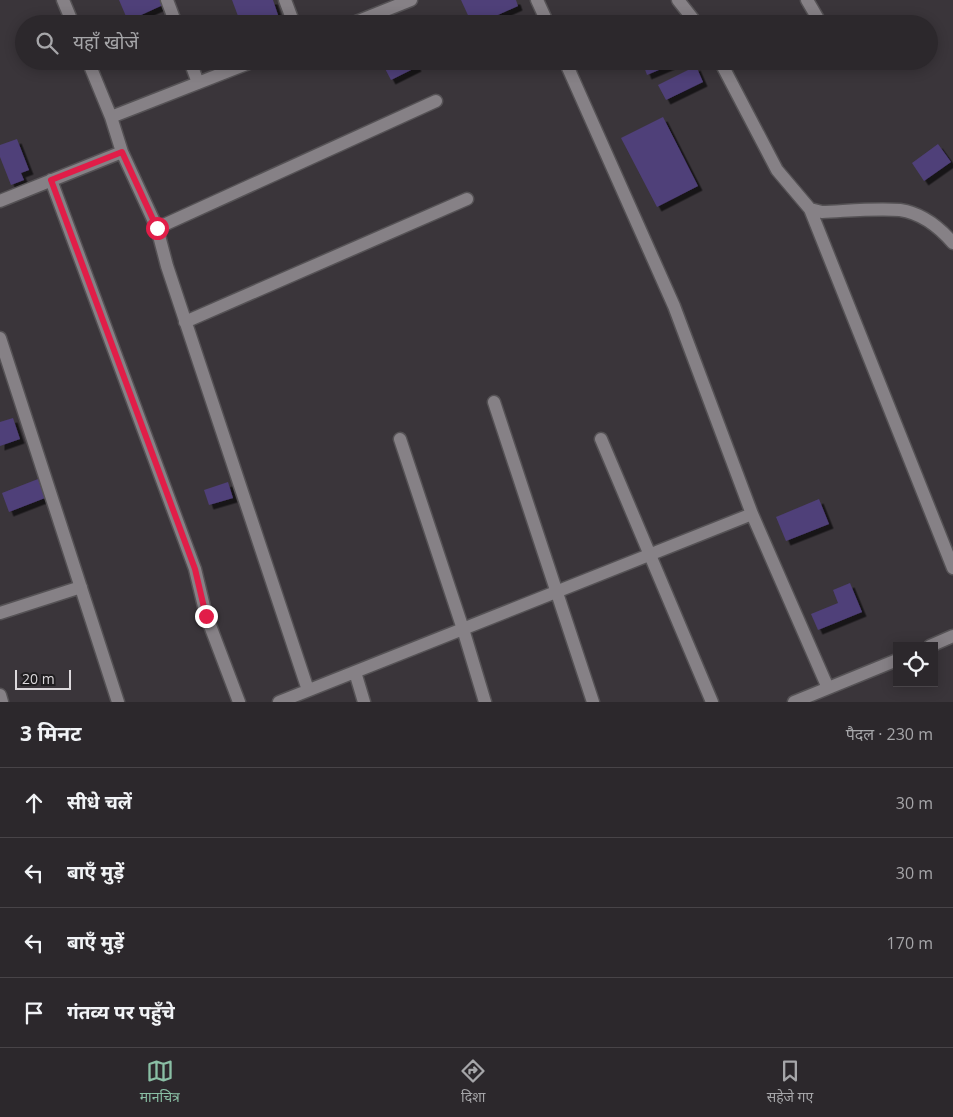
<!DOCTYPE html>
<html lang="hi">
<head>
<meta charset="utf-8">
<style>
  body { margin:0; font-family:"Open Sans","Noto Sans Devanagari",sans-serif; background:#343034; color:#f1f3f6 }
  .controls { position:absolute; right:15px; bottom:15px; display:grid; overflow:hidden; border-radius:0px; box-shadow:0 2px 12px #0003 }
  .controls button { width:45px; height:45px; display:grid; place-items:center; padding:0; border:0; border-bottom:1px solid #484448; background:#2c282c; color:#f1f3f6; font:25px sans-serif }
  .scale { position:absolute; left:15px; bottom:12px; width:56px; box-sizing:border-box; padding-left:5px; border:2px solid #dcd9dc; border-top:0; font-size:14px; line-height:18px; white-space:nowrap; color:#dcd9dc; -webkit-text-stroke:4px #201e20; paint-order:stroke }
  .stop { position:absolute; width:15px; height:15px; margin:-11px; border:4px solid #e11d48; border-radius:50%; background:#fff }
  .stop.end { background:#e11d48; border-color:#fff; box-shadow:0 1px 5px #0008 }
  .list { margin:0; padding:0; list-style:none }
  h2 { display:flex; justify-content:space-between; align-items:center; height:65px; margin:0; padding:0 20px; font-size:21px }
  h2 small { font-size:16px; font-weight:400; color:#a6a6a9 }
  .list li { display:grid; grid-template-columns:32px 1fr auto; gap:15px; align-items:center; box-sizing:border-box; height:70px; padding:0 20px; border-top:1px solid #484448 }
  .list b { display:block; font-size:19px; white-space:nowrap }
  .list em { font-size:16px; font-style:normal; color:#a6a6a9 }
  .icon { flex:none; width:28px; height:28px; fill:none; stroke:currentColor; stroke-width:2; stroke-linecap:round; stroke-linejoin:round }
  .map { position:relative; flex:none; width:953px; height:702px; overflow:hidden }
  .search { position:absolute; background:#2c282c; box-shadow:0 2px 12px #0003; left:15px; right:15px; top:15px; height:55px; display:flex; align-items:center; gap:12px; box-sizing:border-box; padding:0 18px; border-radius:28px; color:#a6a6a9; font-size:19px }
  .sheet { height:345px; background:#2c282c }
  nav { display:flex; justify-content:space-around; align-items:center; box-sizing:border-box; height:70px; border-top:1px solid #484448; background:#2c282c; font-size:14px; color:#a6a6a9 }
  nav a { display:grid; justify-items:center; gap:2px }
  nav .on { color:#8abfa5 }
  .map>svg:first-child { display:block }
  .building { fill:#4f3f79; filter:url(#shadow) }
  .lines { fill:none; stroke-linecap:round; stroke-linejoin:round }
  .minor-casing { stroke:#555255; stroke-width:15 }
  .minor { stroke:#868186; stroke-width:12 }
  .route { stroke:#e11d48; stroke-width:6 }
</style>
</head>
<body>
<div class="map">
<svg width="953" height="702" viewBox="0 0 953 702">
  <defs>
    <filter id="shadow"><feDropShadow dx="4.5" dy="4.5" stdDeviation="0" flood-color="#0009"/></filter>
  </defs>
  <rect width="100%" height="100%" fill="#3a353a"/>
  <path class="building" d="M119,0H161L163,5L128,21Z
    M232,0H273L281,24H241Z
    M461,0H516L518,6L478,24H472Z
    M391,16L395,24H375Z
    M381,61H414L417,67L391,80Z
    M642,61H680L647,75Z
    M696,66L703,82L666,100L658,85Z
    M663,117L698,186L657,207L621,138Z
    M17,139L29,170L21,173L24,180L11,185L0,157V145Z
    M938,144L951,162L924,181L912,163Z
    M13,418L20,439L0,446V422Z
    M38,479L45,498L9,512L2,493Z
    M228,482L233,498L209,505L204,490Z
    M819,499L829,524L786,541L776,517Z
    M850,583L862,612L818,630L811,614L838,603L833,590Z"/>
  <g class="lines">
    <defs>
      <path id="minor" d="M63,0L73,24
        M167,0L176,24
        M285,0L294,24
        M537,0L548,24
        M678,0L697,24
        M807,0L821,24
        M351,24L411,0
        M88,61L111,117
        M190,61L198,83
        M254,61L111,117L122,152L157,228L167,266L308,690
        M565,61L674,306L752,514L828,688
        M720,61L777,170L810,209L822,212C847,211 875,208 900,210C921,213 940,228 953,243
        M51,180L195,569L206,615L239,702
        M0,201L122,152
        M810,209L953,568
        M157,228L436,101
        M185,322L467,199
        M0,338L118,702
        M494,402L593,702
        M400,439L463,629L485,702
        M601,439L712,702
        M0,613L81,587
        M930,646L953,636
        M355,672L364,702
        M0,695L2,702
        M279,702L752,514
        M794,702L897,660"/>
    </defs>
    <use href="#minor" class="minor-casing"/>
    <use href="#minor" class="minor"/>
  </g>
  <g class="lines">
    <path class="route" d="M157,228L122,152L51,180L195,569L206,616"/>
  </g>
</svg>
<div class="controls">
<button><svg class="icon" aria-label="locate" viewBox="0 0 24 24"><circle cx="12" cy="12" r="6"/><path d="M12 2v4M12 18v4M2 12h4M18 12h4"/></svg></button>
</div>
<div class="scale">20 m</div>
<div class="stop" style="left:157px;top:228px"></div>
<div class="stop end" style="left:206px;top:616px"></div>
<div class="search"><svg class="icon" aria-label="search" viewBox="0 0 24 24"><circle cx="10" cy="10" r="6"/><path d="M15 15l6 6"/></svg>यहाँ खोजें</div>
</div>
<section class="sheet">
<h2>3 मिनट<small>पैदल · 230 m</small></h2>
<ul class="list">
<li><svg class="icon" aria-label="ahead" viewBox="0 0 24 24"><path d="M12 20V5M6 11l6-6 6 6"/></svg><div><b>सीधे चलें</b></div><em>30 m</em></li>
<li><svg class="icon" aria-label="left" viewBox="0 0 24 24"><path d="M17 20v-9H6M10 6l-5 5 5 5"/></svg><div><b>बाएँ मुड़ें</b></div><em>30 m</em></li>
<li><svg class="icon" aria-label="left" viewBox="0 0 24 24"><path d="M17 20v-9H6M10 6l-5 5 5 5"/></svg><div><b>बाएँ मुड़ें</b></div><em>170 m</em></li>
<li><svg class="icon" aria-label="arrive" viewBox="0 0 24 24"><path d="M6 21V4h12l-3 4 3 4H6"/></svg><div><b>गंतव्य पर पहुँचे</b></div></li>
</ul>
</section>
<nav>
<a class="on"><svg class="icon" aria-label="map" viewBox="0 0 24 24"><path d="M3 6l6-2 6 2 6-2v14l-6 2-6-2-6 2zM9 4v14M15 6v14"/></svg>मानचित्र</a>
<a><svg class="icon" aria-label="directions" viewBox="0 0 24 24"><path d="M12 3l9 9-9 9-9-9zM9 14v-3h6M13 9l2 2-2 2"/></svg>दिशा</a>
<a><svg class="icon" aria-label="saved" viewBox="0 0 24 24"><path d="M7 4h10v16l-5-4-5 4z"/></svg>सहेजे गए</a>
</nav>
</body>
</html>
